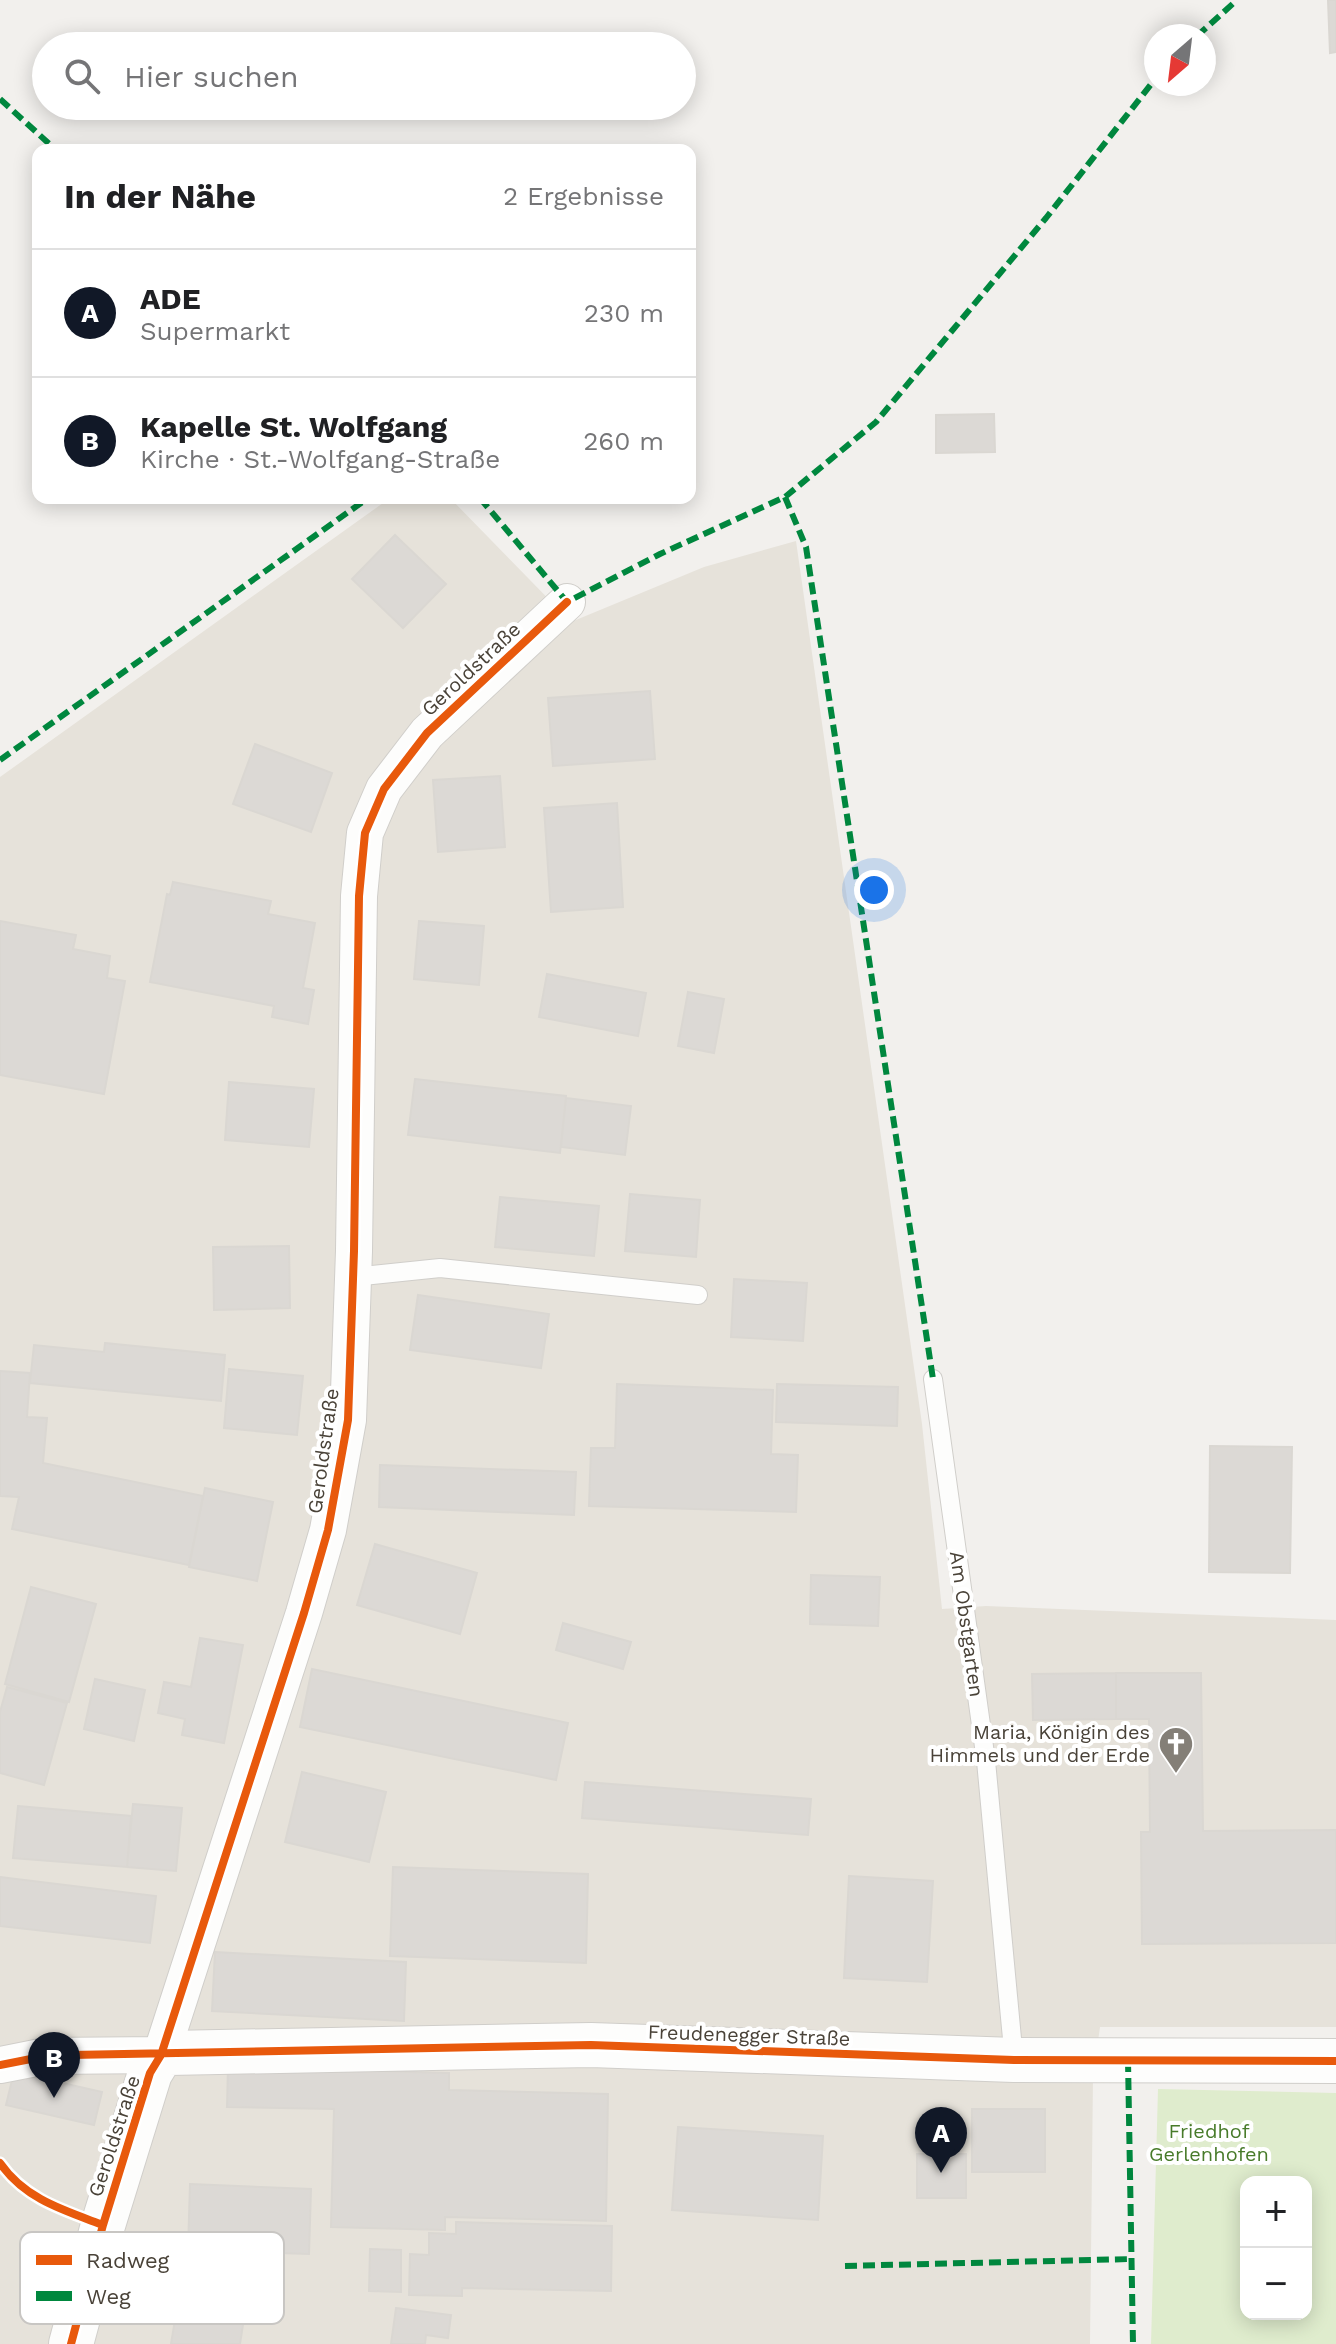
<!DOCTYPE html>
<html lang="de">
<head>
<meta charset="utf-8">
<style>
  body { margin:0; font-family:"Work Sans",sans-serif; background:#f6f6f6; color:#202124 }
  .controls { position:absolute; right:24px; bottom:24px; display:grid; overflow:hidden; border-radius:16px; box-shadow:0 4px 20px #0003 }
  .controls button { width:72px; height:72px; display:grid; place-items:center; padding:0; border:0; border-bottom:2px solid #e0e0e0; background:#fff; color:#202124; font:40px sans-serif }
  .compass { position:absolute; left:1144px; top:24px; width:72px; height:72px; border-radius:50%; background:#fff; box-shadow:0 4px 20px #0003; rotate:208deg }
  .you { position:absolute; left:874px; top:890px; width:28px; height:28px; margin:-20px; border:6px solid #fff; border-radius:50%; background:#1a73e8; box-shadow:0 0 0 12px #1a73e833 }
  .badge { display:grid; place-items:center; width:52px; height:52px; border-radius:50%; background:#111827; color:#fff; font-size:26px; font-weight:700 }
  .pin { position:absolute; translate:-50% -66px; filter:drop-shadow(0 2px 4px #0008) }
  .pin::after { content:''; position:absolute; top:42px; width:28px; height:24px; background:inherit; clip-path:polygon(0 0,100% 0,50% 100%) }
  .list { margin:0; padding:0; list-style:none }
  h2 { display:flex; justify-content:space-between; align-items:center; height:104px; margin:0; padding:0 32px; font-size:34px }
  h2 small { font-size:26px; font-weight:400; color:#757577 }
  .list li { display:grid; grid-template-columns:52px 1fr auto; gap:24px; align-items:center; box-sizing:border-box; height:128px; padding:0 32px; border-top:2px solid #e0e0e0 }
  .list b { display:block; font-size:30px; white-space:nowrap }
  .list p { margin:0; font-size:26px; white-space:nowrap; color:#757577 }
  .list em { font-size:26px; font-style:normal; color:#757577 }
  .icon { flex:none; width:44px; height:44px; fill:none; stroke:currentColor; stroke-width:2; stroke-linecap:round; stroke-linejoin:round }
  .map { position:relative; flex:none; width:1336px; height:2344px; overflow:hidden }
  .search { position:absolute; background:#fff; box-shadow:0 4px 20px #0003; left:32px; top:32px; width:664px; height:88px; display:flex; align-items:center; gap:20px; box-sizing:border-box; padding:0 28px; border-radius:44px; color:#757577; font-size:30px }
  .panel { position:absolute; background:#fff; box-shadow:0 4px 20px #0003; left:32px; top:144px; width:664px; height:360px; border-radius:16px }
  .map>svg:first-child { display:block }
  .residential { fill:#e6e2da }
  .green { fill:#dfeccd; fill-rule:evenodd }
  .building { fill:#dcd9d5; stroke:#dad7d2; stroke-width:2 }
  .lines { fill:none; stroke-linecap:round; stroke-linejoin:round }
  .service-casing { stroke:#d0ceca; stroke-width:20 }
  .minor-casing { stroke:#d0ceca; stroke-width:38 }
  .tertiary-casing { stroke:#d0ceca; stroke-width:46 }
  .service { stroke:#fdfdfc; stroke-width:18 }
  .minor { stroke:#fdfdfc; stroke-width:36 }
  .tertiary { stroke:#fdfdfc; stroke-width:44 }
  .quiet { stroke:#00873e; stroke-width:6; stroke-dasharray:12 6; stroke-linecap:butt }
  .cycleway-casing { stroke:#fff; stroke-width:13 }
  .cycleway { stroke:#e8590c; stroke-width:8 }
  .labels { text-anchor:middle; stroke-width:8; stroke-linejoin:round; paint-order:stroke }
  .street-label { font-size:20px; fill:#494238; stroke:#fff }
  .poi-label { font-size:20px; fill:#494238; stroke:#fff; text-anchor:end }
  .park-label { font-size:20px; fill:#487b2a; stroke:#fff }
  .key { fill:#fff; stroke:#c8c6c3; stroke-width:2 }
  .key-label { font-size:22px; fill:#494238 }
</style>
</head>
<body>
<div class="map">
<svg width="1336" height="2344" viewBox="0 0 1336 2344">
  <rect width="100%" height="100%" fill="#f2f0ed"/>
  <path class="residential" d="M390,498H450L571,622L704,567L796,541L922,1424L942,1609L986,1606L1336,1620V2027H1100L1093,2076L1090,2344H0V777Z"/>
  <path class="green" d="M1158,2089L1336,2093V2344H1151ZM1246,2182H1306V2314H1246Z"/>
  <path class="building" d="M1328,0H1336V52L1330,53Z
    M994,414L995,452L936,453V415Z
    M395,535L446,584L403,628L352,579Z
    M650,691L655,759L553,766L548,698Z
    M255,744L332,773L311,832L233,804Z
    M500,776L505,847L438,852L433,780Z
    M617,803L623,907L551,912L544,808Z
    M173,882L271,901L268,914L315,923L303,988L314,990L308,1024L272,1017L274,1006L150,982L167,894L170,895Z
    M0,921L76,935L73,949L110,956L107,978L125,981L104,1094L0,1075Z
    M419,921L484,926L479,985L414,979Z
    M547,974L646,993L638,1036L539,1017Z
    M688,992L724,999L714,1053L678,1046Z
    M415,1079L566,1096L560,1153L408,1135Z
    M229,1082L314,1089L309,1147L225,1140Z
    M566,1098L631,1106L625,1155L561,1147Z
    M630,1194L700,1200L696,1257L625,1251Z
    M500,1197L599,1206L594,1256L495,1247Z
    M289,1246L290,1308L214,1310L213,1247Z
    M734,1279L807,1283L803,1341L731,1337Z
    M418,1295L549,1314L541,1368L410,1350Z
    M105,1343L225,1355L221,1401L30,1383L34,1345L104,1352Z
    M229,1369L303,1376L297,1435L224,1428Z
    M0,1371L30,1373L27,1417L47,1418L43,1463L203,1496L189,1565L12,1529L19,1497L0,1496Z
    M617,1384L773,1390L771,1454L798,1455L796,1512L589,1506L591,1448H615Z
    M777,1384L898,1387L897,1426L776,1422Z
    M1210,1446L1292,1447L1290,1573L1209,1572Z
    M380,1465L576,1472L574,1515L379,1507Z
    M205,1488L273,1502L257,1581L189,1567Z
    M375,1544L477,1573L460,1634L357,1605Z
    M811,1575L880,1577L878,1626L810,1624Z
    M31,1587L96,1604L69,1702L5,1684Z
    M563,1623L631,1642L623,1669L556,1650Z
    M200,1638L243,1645L224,1743L182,1735L185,1719L158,1713L164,1682L191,1687Z
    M312,1669L568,1723L556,1780L300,1727Z
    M1116,1673V1719L1033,1720L1032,1674Z
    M1116,1673H1201L1203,1831L1336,1830V1943L1142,1944L1141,1832H1150L1149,1719H1116Z
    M95,1679L145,1690L134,1741L84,1729Z
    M7,1687L67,1703L44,1785L0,1773V1712Z
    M302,1772L386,1792L369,1862L285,1842Z
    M585,1782L811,1799L808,1835L582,1818Z
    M133,1804L182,1808L176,1871L127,1867Z
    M18,1806L131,1816L127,1867L13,1858Z
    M393,1867L588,1874L586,1963L390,1956Z
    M849,1876L933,1881L927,1982L844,1978Z
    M0,1877L156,1896L150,1943L0,1926Z
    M215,1952L406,1962L404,2021L212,2011Z
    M228,2067L449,2073V2090L608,2094L606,2221L445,2217V2230L331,2227L334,2109L227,2107Z
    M14,2072L102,2092L94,2125L6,2105Z
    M972,2109H1045V2172H972Z
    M678,2127L823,2136L818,2220L672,2210Z
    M917,2154H966V2198H917Z
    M190,2184L311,2189L309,2254L188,2250Z
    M456,2222L612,2226L611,2291L462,2288V2296L409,2295L410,2254L429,2255V2233L456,2234Z
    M370,2249L401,2250V2292L369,2291Z
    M178,2302L245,2312L240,2344H171Z
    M396,2308L451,2315L448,2338L426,2335L425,2344H391Z"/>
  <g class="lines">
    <defs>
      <path id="service" d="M353,1277L440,1268L698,1295
        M933,1379L986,1761L1014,2060"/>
      <path id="minor" d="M0,2065L46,2056L161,2055L304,1613L328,1530L348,1420L354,1251L359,896L365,833L384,789L427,733L567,602"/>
      <path id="tertiary" d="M71,2344L103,2225L150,2073L161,2055L169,2053L591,2045L1014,2060L1336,2061"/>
    </defs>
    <use href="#service" class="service-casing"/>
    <use href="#minor" class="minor-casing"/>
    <use href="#tertiary" class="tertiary-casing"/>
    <use href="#service" class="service"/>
    <use href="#minor" class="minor"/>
    <use href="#tertiary" class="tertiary"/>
    <path class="quiet" d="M1197,36L1237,0
      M0,99L56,150
      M785,497L806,547L933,1379
      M480,498L567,602L660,554L785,497L876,422L1046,218L1156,78
      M0,760L368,498
      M1128,2060L1133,2344
      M845,2266L1132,2259"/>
    <defs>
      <path id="cycleway" d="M0,2065L46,2056L71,2055L591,2045L1014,2060L1336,2061
        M0,2163C25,2199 63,2210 103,2225
        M71,2344L103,2225L150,2073L161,2055L304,1613L328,1530L348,1420L354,1251L359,896L365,833L384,789L427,733L567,602"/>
    </defs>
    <use href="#cycleway" class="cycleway-casing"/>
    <use href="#cycleway" class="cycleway"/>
  </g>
  <defs>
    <symbol id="church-pin" viewBox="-11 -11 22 30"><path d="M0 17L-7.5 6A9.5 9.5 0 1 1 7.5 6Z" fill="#847f77" stroke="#fff"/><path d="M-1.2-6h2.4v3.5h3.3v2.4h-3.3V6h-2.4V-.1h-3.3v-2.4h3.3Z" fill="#fff"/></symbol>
  </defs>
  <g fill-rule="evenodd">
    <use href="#church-pin" x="1156" y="1724" width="40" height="54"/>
  </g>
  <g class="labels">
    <g class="street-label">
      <text transform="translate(471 669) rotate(-43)" y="7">Geroldstraße</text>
      <text transform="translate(323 1451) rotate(-82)" y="7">Geroldstraße</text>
      <text transform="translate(967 1624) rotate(82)" y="7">Am Obstgarten</text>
      <text transform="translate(749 2035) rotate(2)" y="7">Freudenegger Straße</text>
      <text transform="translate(114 2136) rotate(-72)" y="7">Geroldstraße</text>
    </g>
    <g class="poi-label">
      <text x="1150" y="1739">Maria, Königin des<tspan x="1150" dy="23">Himmels und der Erde</tspan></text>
    </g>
    <g class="park-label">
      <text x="1209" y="2138">Friedhof<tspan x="1209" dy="23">Gerlenhofen</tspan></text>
    </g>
  </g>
  <rect x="20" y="2232" width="264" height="92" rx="12" class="key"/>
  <rect x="36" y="2255" width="36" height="10" fill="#e8590c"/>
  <rect x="36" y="2291" width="36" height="10" fill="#00873e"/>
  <g class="key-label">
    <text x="86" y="2268">Radweg</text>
    <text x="86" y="2304">Weg</text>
  </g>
</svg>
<div class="controls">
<button>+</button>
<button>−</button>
</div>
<svg class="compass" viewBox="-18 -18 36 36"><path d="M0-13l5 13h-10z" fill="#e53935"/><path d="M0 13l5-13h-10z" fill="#757577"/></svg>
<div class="you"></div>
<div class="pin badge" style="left:941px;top:2173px">A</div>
<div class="pin badge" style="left:54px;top:2098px">B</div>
<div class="search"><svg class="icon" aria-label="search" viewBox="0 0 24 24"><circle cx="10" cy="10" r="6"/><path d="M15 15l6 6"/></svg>Hier suchen</div>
<section class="panel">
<h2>In der Nähe<small>2 Ergebnisse</small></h2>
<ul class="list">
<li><span class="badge">A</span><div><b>ADE</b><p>Supermarkt</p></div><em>230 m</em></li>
<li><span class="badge">B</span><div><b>Kapelle St. Wolfgang</b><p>Kirche · St.-Wolfgang-Straße</p></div><em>260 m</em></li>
</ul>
</section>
</div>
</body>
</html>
